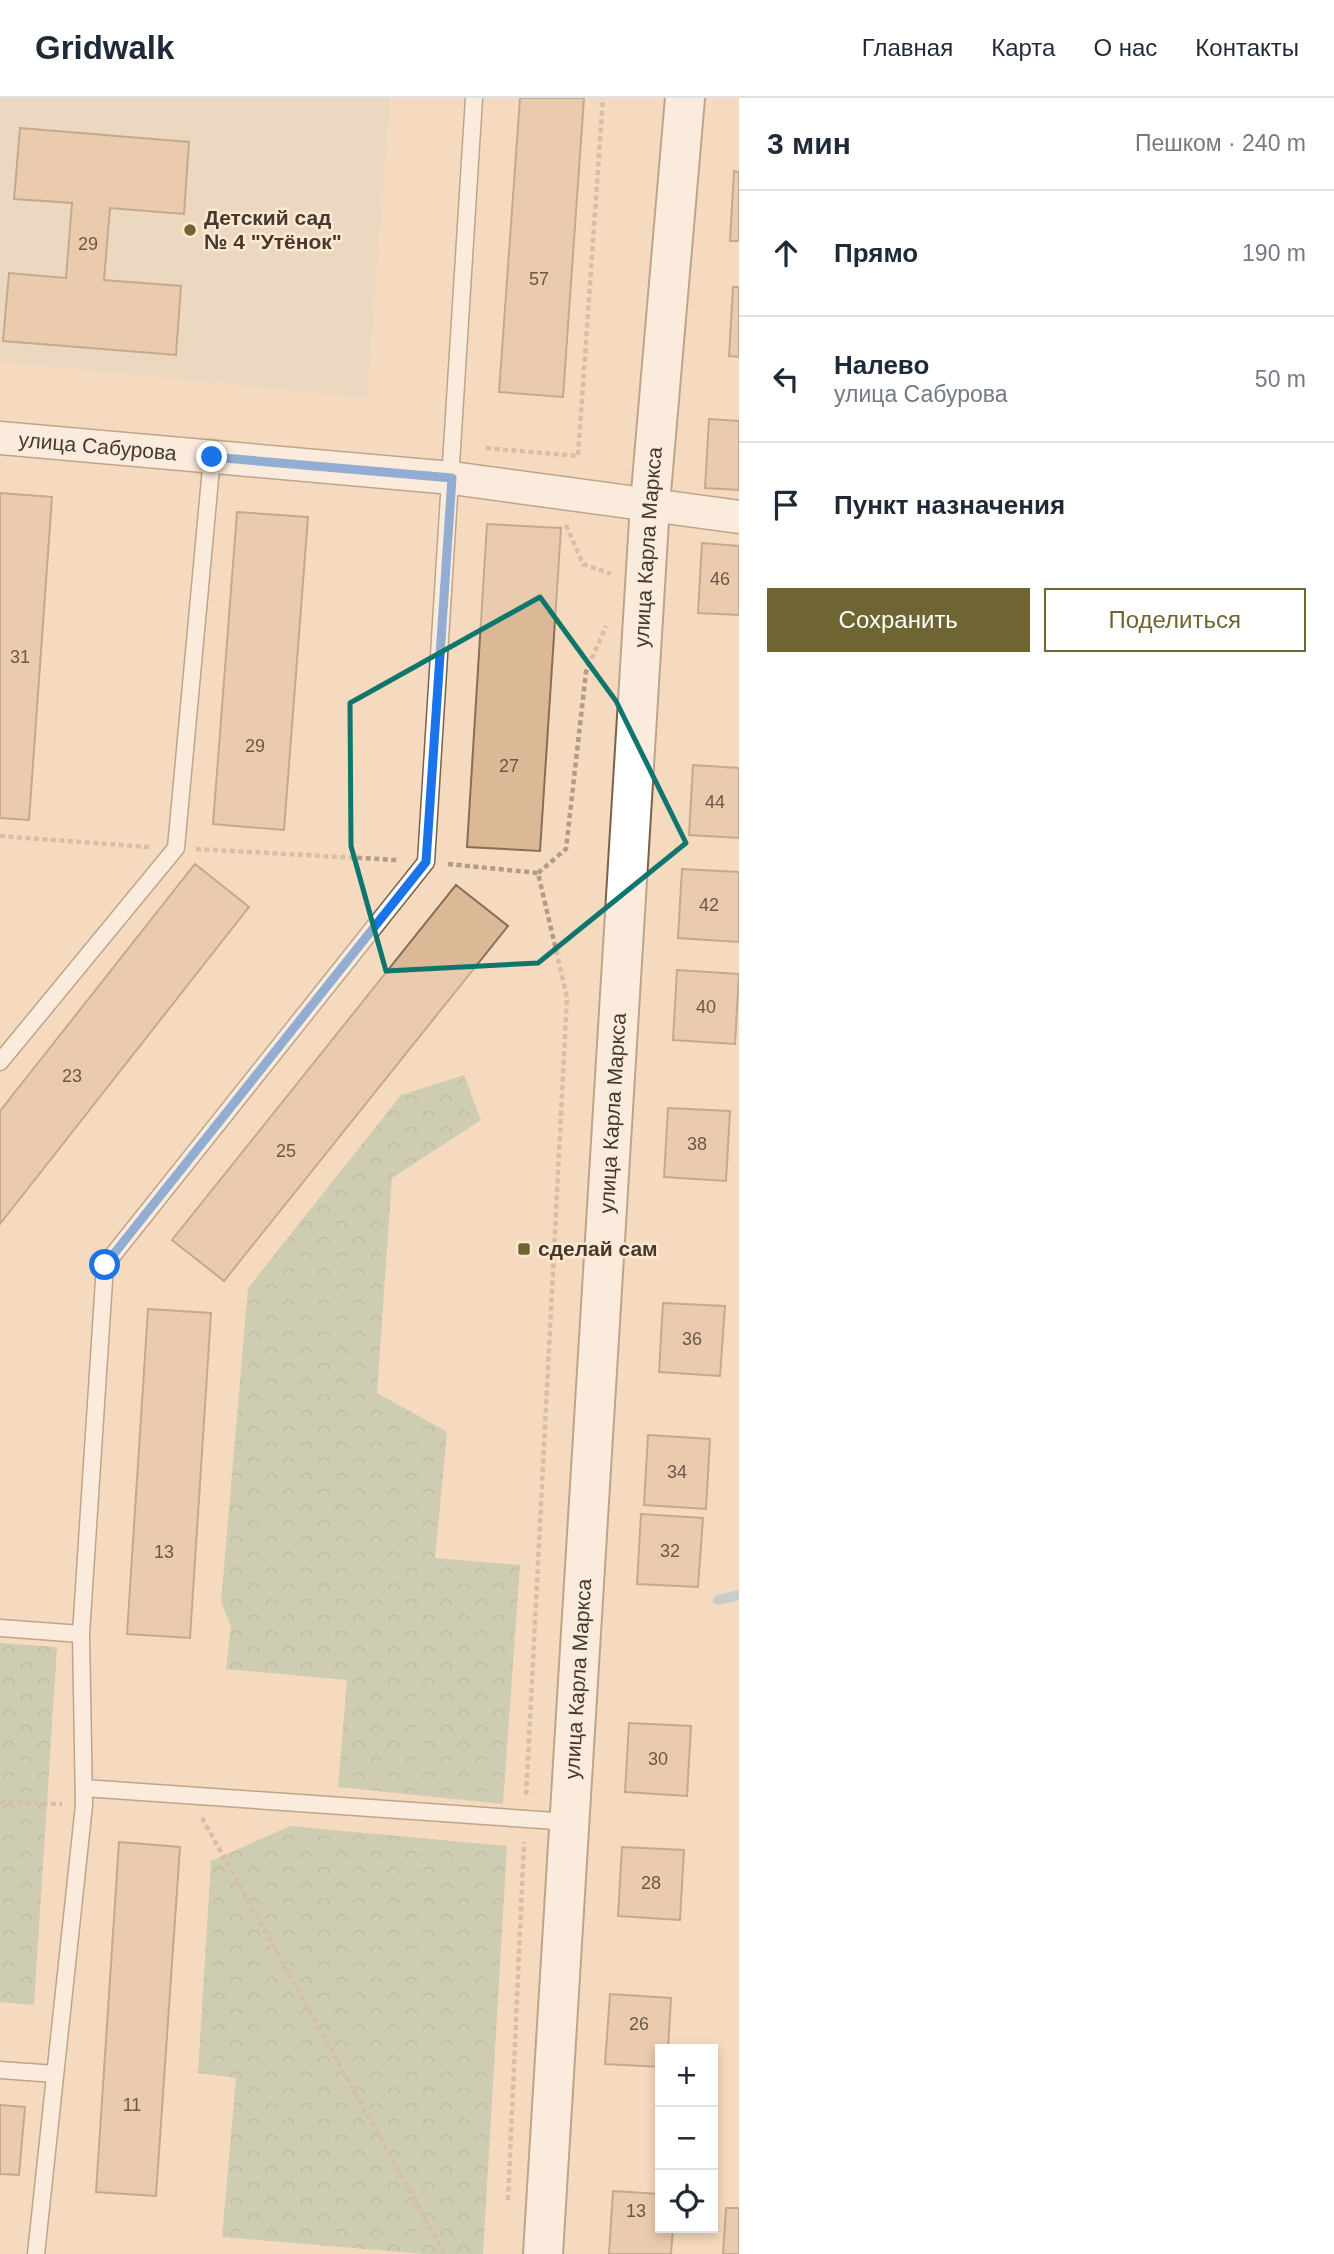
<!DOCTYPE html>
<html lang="ru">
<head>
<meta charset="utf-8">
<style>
  body { margin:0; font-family:Arial,sans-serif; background:#f2f2f3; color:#1f2937 }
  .controls { position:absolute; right:21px; bottom:21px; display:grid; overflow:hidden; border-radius:0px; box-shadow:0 4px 10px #0003 }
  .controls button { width:63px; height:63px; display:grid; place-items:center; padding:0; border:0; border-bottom:2px solid #e0e1e3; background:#fff; color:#1f2937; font:35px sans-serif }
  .stop { position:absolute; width:21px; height:21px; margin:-16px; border:5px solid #1a73e8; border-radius:50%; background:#fff }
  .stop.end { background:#1a73e8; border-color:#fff; box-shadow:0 2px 7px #0008 }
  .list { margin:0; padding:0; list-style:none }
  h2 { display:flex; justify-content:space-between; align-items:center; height:91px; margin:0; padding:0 28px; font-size:30px }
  h2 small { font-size:23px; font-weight:400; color:#747a83 }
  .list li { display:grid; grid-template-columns:46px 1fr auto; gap:21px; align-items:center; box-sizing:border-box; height:126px; padding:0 28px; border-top:2px solid #e0e1e3 }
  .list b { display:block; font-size:26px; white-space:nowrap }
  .list p { margin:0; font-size:23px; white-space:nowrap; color:#747a83 }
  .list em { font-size:23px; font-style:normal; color:#747a83 }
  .actions { display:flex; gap:14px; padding:21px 28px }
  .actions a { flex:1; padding:16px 0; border:2px solid #6f6532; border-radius:0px; text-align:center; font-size:24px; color:#6f6532 }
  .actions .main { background:#6f6532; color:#fff }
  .icon { flex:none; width:38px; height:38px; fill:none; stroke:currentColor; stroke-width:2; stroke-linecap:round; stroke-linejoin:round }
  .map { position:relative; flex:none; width:739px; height:2156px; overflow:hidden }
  header { display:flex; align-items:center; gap:42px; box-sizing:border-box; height:98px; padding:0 35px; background:#fff; border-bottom:2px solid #e0e1e3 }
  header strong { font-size:33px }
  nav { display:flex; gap:38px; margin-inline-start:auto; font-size:24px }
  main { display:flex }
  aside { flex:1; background:#fff }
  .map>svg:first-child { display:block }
  .education { fill:#dfd5c0 }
  .park { fill:url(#park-crowns) }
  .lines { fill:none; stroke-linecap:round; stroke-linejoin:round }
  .stream { stroke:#92bcd8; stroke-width:10 }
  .building { fill:#dbb997; stroke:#876e56; stroke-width:2 }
  .service-casing { stroke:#7a624a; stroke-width:19 }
  .minor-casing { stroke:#7a624a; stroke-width:35 }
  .tertiary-casing { stroke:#7a624a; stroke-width:42 }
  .path { stroke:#b19c87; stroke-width:4.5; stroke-dasharray:5 3.5; stroke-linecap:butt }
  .service { stroke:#fff; stroke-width:16 }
  .minor { stroke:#fff; stroke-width:32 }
  .tertiary { stroke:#fff; stroke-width:38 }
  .route { stroke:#1a73e8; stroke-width:9 }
  .marked { fill:none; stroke:#0f766e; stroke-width:5; stroke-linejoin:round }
  .poi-dot { fill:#6f6532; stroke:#ffe8d2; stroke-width:2.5 }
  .labels { text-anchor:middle; stroke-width:5; stroke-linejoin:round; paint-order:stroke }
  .number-label { font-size:18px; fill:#6a5949 }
  .poi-label { font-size:21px; font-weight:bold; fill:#44392f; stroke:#ffe8d2; text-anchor:start }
  .street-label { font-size:21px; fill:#44392f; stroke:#ffe8d2 }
</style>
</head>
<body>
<header>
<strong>Gridwalk</strong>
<nav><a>Главная</a><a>Карта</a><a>О нас</a><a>Контакты</a></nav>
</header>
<main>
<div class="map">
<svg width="739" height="2156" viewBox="0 0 739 2156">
  <defs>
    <pattern id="park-crowns" width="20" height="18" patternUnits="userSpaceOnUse" patternTransform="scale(1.75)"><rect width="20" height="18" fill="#9fbca1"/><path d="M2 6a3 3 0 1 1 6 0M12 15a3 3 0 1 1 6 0" fill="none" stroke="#839a84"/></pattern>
  </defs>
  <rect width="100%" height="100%" fill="#f6dabf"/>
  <path class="education" d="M0,0H390L367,300L0,264Z"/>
  <path class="park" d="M464,977L481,1022L392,1080L377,1295L447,1334L435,1460L520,1467L503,1706L338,1689L347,1582L226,1571L231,1528L221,1504L248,1190L401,997Z
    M0,1545L57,1549L34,1907L0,1904Z
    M290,1728L507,1748L483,2156H424L222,2139L236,1980L198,1975L211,1763Z"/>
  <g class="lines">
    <path class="stream" d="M718,1502L739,1497"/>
  </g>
  <path class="building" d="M520,0H584L563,299L499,294Z
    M20,30L189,44L184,116L110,110L104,182L181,188L176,257L3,243L9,175L66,180L72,105L14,101Z
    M734,73L739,74V143H730Z
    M733,189H739V259L729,258Z
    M709,321L739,323V392L705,390Z
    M0,395L52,399L29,722L0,720Z
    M237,414L308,419L284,732L213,726Z
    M487,426L561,430L540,753L467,749Z
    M702,445L739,448V517L698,515Z
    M693,667L739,670V740L689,737Z
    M195,766L249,809L0,1126V1013Z
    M682,771L739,774V844L678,840Z
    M456,787L508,828L224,1183L172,1142Z
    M677,872L739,876L735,946L673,942Z
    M668,1010L730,1013L726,1083L664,1079Z
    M663,1205L725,1208L720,1278L659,1274Z
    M148,1211L211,1215L190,1540L127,1536Z
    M648,1337L710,1341L706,1411L644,1407Z
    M641,1416L703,1420L698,1489L637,1486Z
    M629,1625L691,1628L687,1698L625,1694Z
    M119,1744L180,1749L156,2098L96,2094Z
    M622,1749L684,1752L680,1822L618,1818Z
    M610,1896L671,1900L668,1951H660V1969L605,1966Z
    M0,2007L25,2009L19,2077L0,2076Z
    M613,2093L660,2096V2130H673L671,2156H609Z
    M726,2110H739V2156H723Z"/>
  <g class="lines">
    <defs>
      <path id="service" d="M0,964L176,750L212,359
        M0,1530L81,1536
        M84,1690L570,1724
        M0,1972L55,1976
        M36,2156L84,1707L81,1536L105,1167L426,764L474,0"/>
      <g id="minor">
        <path id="s1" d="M0,340L452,380L739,419"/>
      </g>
      <g id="tertiary">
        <path id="s2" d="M543,2156L650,406L685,0"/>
      </g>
    </defs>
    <use href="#service" class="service-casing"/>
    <use href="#minor" class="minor-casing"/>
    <use href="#tertiary" class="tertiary-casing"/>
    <path class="path" d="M486,350L578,358L603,0
      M566,427L583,466L611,476
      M0,738L149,749
      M196,751L397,762
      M448,766L538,775L567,899L526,1700
      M538,775L566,751L586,574L606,528
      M0,1704L62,1706
      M202,1720L445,2156
      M508,2102L524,1744"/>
    <use href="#service" class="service"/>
    <use href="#minor" class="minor"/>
    <use href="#tertiary" class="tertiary"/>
  </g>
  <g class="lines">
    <path class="route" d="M105,1167L426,764L452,380L212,359"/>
  </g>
  <path d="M0 0H739V2156H0ZM540,499L616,603L686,745L538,865L386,873L351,748L350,605Z" fill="#f6dabf" fill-opacity=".55" fill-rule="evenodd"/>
  <path class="marked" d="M540,499L616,603L686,745L538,865L386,873L351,748L350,605Z"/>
  <g class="poi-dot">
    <circle cx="190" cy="132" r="7"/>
    <rect x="517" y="1144" width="14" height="14" rx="3.5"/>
  </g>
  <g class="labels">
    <g class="number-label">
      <text x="88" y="152">29</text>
      <text x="539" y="187">57</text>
      <text x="720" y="487">46</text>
      <text x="20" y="565">31</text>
      <text x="255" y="654">29</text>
      <text x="509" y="674">27</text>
      <text x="715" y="710">44</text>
      <text x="709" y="813">42</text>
      <text x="706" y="915">40</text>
      <text x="72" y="984">23</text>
      <text x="697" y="1052">38</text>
      <text x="286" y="1059">25</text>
      <text x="692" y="1247">36</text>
      <text x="677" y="1380">34</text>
      <text x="670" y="1459">32</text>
      <text x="164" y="1460">13</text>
      <text x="658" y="1667">30</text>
      <text x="651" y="1791">28</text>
      <text x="639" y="1932">26</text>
      <text x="132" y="2013">11</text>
      <text x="636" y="2119">13</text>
    </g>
    <g class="poi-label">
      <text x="204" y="127">Детский сад<tspan x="204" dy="24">№ 4 "Утёнок"</tspan></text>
      <text x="538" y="1158">сделай сам</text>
    </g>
    <g class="street-label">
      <text dy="7" stroke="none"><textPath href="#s1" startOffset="98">улица Сабурова</textPath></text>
      <text dy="7" stroke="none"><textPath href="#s2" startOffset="1710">улица Карла Маркса</textPath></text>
      <text dy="7" stroke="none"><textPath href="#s2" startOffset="1143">улица Карла Маркса</textPath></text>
      <text dy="7" stroke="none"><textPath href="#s2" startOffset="576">улица Карла Маркса</textPath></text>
    </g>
  </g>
</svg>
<div class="controls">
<button>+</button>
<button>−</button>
<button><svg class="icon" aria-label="locate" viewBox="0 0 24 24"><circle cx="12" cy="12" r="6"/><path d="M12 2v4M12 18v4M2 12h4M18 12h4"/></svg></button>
</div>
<div class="stop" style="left:105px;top:1167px"></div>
<div class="stop end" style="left:212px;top:359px"></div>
</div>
<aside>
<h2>3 мин<small>Пешком · 240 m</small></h2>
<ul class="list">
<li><svg class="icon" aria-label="ahead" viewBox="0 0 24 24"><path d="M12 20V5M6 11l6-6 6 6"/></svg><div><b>Прямо</b></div><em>190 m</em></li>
<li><svg class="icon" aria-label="left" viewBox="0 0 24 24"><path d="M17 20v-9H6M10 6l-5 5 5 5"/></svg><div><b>Налево</b><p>улица Сабурова</p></div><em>50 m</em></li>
<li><svg class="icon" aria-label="arrive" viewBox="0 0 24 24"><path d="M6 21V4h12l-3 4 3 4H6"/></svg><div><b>Пункт назначения</b></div></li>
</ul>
<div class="actions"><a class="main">Сохранить</a><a>Поделиться</a></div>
</aside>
</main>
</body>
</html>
